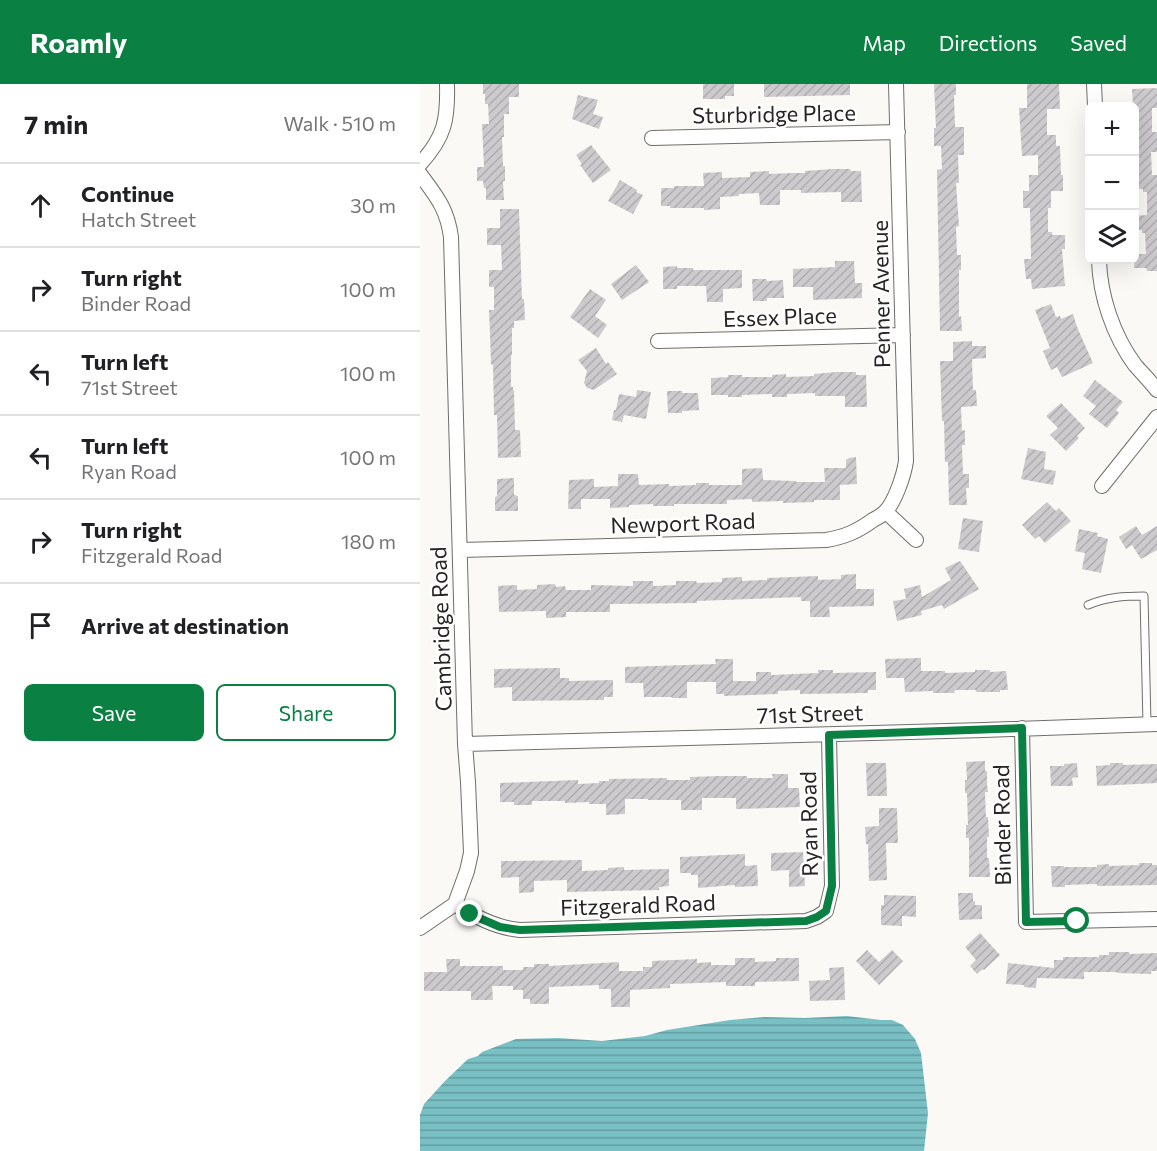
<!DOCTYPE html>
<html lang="en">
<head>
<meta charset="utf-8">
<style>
  body { margin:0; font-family:Commissioner,sans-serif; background:#f2f2f2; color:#202124 }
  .controls { position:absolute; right:18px; top:18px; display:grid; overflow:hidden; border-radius:9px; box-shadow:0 6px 24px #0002 }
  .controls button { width:54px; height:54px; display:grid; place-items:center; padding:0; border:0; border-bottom:2px solid #e0e0e0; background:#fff; color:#202124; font:30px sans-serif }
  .stop { position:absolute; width:18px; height:18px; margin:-14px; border:4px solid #0b8043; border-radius:50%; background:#fff }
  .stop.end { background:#0b8043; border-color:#fff; box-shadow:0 2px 6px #0008 }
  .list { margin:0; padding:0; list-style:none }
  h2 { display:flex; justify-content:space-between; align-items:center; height:78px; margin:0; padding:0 24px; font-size:26px }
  h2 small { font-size:20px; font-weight:400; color:#757577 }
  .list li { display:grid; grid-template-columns:39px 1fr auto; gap:18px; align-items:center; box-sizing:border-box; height:84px; padding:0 24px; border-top:2px solid #e0e0e0 }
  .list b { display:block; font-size:22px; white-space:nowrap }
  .list p { margin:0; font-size:20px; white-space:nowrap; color:#757577 }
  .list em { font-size:20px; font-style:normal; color:#757577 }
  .actions { display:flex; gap:12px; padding:18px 24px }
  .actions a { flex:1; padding:14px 0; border:2px solid #0b8043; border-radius:9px; text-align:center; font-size:21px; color:#0b8043 }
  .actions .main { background:#0b8043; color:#fff }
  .icon { flex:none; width:33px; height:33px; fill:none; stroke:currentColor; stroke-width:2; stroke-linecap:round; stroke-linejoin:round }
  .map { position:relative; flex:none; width:737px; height:1067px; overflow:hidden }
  header { display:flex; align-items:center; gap:36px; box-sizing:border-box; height:84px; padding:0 30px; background:#0b8043; color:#fff }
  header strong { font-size:28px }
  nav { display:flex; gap:33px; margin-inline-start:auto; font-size:21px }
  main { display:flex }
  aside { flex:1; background:#fff }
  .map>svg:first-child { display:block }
  .water { fill:url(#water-rules) }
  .building { fill:url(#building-hatch) }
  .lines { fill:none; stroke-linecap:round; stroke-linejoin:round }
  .lane-casing { stroke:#706e6b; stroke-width:9 }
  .street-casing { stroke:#706e6b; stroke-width:16 }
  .lane { stroke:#fff; stroke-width:7 }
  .street { stroke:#fff; stroke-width:14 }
  .route { stroke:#0b8043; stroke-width:8 }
  .labels { text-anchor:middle; stroke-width:5; stroke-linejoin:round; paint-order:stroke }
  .street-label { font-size:22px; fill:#262524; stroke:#fff }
</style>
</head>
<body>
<header>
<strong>Roamly</strong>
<nav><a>Map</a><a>Directions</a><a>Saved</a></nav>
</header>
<main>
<aside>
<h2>7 min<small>Walk · 510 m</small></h2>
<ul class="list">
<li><svg class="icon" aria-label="ahead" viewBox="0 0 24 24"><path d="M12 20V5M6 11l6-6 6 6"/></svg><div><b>Continue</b><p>Hatch Street</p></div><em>30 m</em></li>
<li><svg class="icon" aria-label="right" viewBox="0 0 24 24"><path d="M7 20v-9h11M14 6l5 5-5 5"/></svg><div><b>Turn right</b><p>Binder Road</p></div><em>100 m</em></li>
<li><svg class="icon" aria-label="left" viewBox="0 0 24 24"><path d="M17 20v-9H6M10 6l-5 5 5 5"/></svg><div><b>Turn left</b><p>71st Street</p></div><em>100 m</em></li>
<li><svg class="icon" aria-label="left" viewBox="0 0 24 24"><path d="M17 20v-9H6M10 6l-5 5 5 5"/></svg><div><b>Turn left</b><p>Ryan Road</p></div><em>100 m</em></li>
<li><svg class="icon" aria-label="right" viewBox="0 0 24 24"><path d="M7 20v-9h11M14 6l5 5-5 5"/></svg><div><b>Turn right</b><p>Fitzgerald Road</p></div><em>180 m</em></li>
<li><svg class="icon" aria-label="arrive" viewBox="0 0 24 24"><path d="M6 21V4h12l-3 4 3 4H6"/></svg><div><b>Arrive at destination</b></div></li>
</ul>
<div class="actions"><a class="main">Save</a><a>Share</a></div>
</aside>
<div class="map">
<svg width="737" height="1067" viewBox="0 0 737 1067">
  <defs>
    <pattern id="water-rules" width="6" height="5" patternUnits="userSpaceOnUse" patternTransform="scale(1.5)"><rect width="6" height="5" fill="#79c0c5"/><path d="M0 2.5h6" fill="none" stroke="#639ca0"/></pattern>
    <pattern id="building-hatch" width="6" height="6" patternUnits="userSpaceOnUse" patternTransform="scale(1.5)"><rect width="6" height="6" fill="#cdcacd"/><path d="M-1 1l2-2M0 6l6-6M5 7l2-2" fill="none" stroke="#b0adb0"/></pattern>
  </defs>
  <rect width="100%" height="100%" fill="#fbf9f5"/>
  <path class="water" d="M427,932L461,936H472L483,941L495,955L501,969L508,1029L504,1067H0V1031L4,1020L25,997L48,975L58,972L62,968L96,955L138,954L182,957L225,952L247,946L310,936L345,933L385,934Z"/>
  <path class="building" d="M63,0H99V13H89V30H84V53H82L83,82H85V97H83L84,116H66V104H64L63,97H57V83H64L62,40H69L68,20H65V10H63Z
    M283,0H314V12H305V15H283Z
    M344,0H430V11L344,13Z
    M514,0H536V11H534L535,43H544V71H538L539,99H536L539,142L536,143L537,171H541V186H539V233L541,232L542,247H520L517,86L522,85L521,62H514V44H516Z
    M607,0H639L640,25H627V51H636V62H640L641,91H643V107H631V124H628V148H632V151H645V165H642L645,202L612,205L611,195H606L604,175H611L610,124H603V107H609V91H618V71L602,72L599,24H607Z
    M737,4V24H732V48H737V68H731L732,91H737V187H727L726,184H714V170H726L725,149H722V146H714V132L727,131V108H723V105H714V22H713L712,5Z
    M158,11L178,16L173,30L183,33L179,45L152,35Z
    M171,61L191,86L173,99L160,81L162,80L156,71Z
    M412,85H430L431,87H441L442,118H421V108L381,109V106H360V121H340L339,109L319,110V112L300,113V125L284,126V124H250V122H241V104H254V102H284L283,89L302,88V94L330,93V88L349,87V90L372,89H385V87Z
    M200,96L217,106L216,108L223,111L213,130L188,117Z
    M80,125H99L102,215H104L105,236L94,237V244H92V271H91V303H93V306H94L95,346H100L101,373L78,374L77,331H74L73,280L71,281L70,249L69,226H74V203H69V186H82L81,161H67V144H80Z
    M415,177H434L435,199H442V214L393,216V203H373V185L415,183Z
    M216,181L229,198L202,216L191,200Z
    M257,182V184H273V186H322V204L303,205V218H287L286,202H257V205H243V183Z
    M332,195H346L347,197L363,196L364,214H347V217H333Z
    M170,205L186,216L175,232L187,241L178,254L150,233Z
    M631,220L636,233L640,232L641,235L653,230L657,243L673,279L642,293L637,283L631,286L623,267L630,264L615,226Z
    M552,257V262H566V274L552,275L553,306H556L557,322L541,323L542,347L545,346V361H542L543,390H549V404H546L547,421H529L528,378H525L524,337H522L520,277H533V258Z
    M176,264L186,280L188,278L197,290L174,306L167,304L164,299L167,287L158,276Z
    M417,288H436V291H446L447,323H425V312H395V309L367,310V313H352V310L322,311V313H308V311H291V294L308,293V291H322V293H352V291L366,290V293L394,292V290Z
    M675,296L703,318L696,326L699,329L687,344L669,330L676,322L663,312Z
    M217,306L231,308L226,335L204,331L202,338L192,336L194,326H196L199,310L216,313Z
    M247,307H262V309H278L279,326L262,327V329H248Z
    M641,319L665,344L657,352L659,354L646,367L630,351L638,344L626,332Z
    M608,364L626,368L624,385L636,387L633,401L601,395Z
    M436,373L437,400L420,401V416H394V418L363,419V417L332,418V415L307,416V420H254V422H233V420L209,421V423L190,424V415H161V425H148L149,396L174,395V403L198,402V390H218L219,401L249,400V402L276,401V399H289V401H322V385L342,384L343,396L376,397V398H405L404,384H426V376L429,374Z
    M94,394V411L98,412V427H75V413L77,412V395Z
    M627,418L636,427L639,424L651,437L625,459L619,452L615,455L602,441Z
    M543,434L563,437L559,468L538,465Z
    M716,442L722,451L737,442V466L721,475L712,461L706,465L699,453Z
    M659,445L678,449L677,452L688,455L681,489L662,485L665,469L655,467Z
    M540,477L559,505L524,525L522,521L501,527L502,531L477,537L473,517L486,515L484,505L500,501L502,513L531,496L525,484Z
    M436,490V505H454V522L409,523L410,533H390V517H381V513L277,517V519L190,520V528H146V533L126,534V527L79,528L78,502L97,501V506L117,505V501L135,500L136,503L145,502L146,506H171V501L213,502V497H233V502L256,501V497H276L277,499L302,498V494L322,493V497L347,496V494L398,492V496L421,495V491Z
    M501,574V587H525V589L555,588V586H570V588L586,587L588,606H580V608H556V606H535L534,609H513V607L485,608L484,594H466L465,575Z
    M295,575H313V597H336V588H351V591L398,589V586H413V589L456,588V606H448V609L380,610V606L358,607V610L304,612V610H296V598H267V614H252V613H224L223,599H205V583L296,580Z
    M140,584V594H149V597L193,596V613H184V616L92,617V603L74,604V585Z
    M565,677V687H567V701L568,708H565L566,733H568L569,753H567V774H569L570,793H549V754H546V741H548L547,709H545V696H547L546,678Z
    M446,679H466L467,712H447Z
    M657,679L658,693L652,694L653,702H631L630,682H644V680Z
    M690,679H703V681L737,680V699L677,702L676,682L690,681Z
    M352,690H368V704H379L380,723L316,725V714H282V726H261V716H228V715H205V730L186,731V720H169V718L145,719V717H112V721H94V718H80V699L158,696V700L179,699V697H189V695L247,694V696H270V693L299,692H327V694H353Z
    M459,724H477L478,759H466L467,796L449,797L448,760H446L445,743L459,742Z
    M383,768L385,802L369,803V786L351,787V769Z
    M325,770V782L337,781L338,802L315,803V801L278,804V791H271V789H260V773Z
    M162,776V787L188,786V784L204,783V786L249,785V802L239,803V806L147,808V796L114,797V808L99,809V793L81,794V777Z
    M719,779H732V781H737V801L677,802V800L645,801V803H632L631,782H644V783H677V781L689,780V782L719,781Z
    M538,809H553V817H555V821H562V835L539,836Z
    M464,811L496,812V833L482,832V842L461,841V821H464Z
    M560,849L580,871L564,886L563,885L557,890L550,882L556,876L545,863Z
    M447,866L459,878L472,866L483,877L459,901L436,877Z
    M689,868H709L710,870L737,869V887H731V890L697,889V888H664V895L617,894L616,904L604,903V901L586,900L588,879L634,884V876H643V873H679V871H689Z
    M315,874H335V878L356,877V874H379V897L335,898V902H306V898L250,900V904L210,906V923H191V905H179V901L129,903V920H110V915H103V906H93V902H72L73,916H51V907H4V888H27L26,875H40V882H83V886H103V883H114V880H129V882L199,878V887H223V883H232V877L277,875V879L291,878V881H315Z
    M424,883L425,916L390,917L389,897L410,896L409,884Z"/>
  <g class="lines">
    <defs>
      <path id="lane" d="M668,521C687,513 704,512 724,512L727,640"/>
      <path id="street" d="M674,0L675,22
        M232,54L478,48
        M0,80C25,53 28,35 27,0
        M0,90C16,112 27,124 31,153L45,660L48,698L51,769L47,787L35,820L0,844
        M679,176C680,212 693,251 715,281C722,289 730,297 737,306
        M238,257L483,251
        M682,402L737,333
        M466,428L496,456
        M40,466L406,456C425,453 438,447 453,436C457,434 462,431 465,428C475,418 484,391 486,377L476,0
        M602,644L606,838L737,835
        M45,660L564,646L737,640
        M35,820C55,833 76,844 100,846L386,837L397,833L406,827L412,802L409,651"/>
    </defs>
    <use href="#lane" class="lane-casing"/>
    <use href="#street" class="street-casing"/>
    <use href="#lane" class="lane"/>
    <use href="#street" class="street"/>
  </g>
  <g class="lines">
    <path class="route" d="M50,830L80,843L100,846L386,837L397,833L406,827L412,802L409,651L602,644L606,838L657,837"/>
  </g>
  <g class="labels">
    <g class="street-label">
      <text transform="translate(354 30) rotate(-1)" y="8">Sturbridge Place</text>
      <text transform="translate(461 210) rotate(-91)" y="8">Penner Avenue</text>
      <text transform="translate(360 233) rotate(-2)" y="8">Essex Place</text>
      <text transform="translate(263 439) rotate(-2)" y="8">Newport Road</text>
      <text transform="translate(21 545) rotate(-92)" y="8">Cambridge Road</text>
      <text transform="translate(390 630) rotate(-2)" y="8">71st Street</text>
      <text transform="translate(389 740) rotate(-91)" y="8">Ryan Road</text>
      <text transform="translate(582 741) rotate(-91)" y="8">Binder Road</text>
      <text transform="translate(218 821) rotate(-2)" y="8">Fitzgerald Road</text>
    </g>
  </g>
</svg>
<div class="controls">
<button>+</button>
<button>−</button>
<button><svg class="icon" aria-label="layers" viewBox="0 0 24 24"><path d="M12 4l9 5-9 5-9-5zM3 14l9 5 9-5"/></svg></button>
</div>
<div class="stop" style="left:657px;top:837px"></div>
<div class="stop end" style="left:50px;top:830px"></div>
</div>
</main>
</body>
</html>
